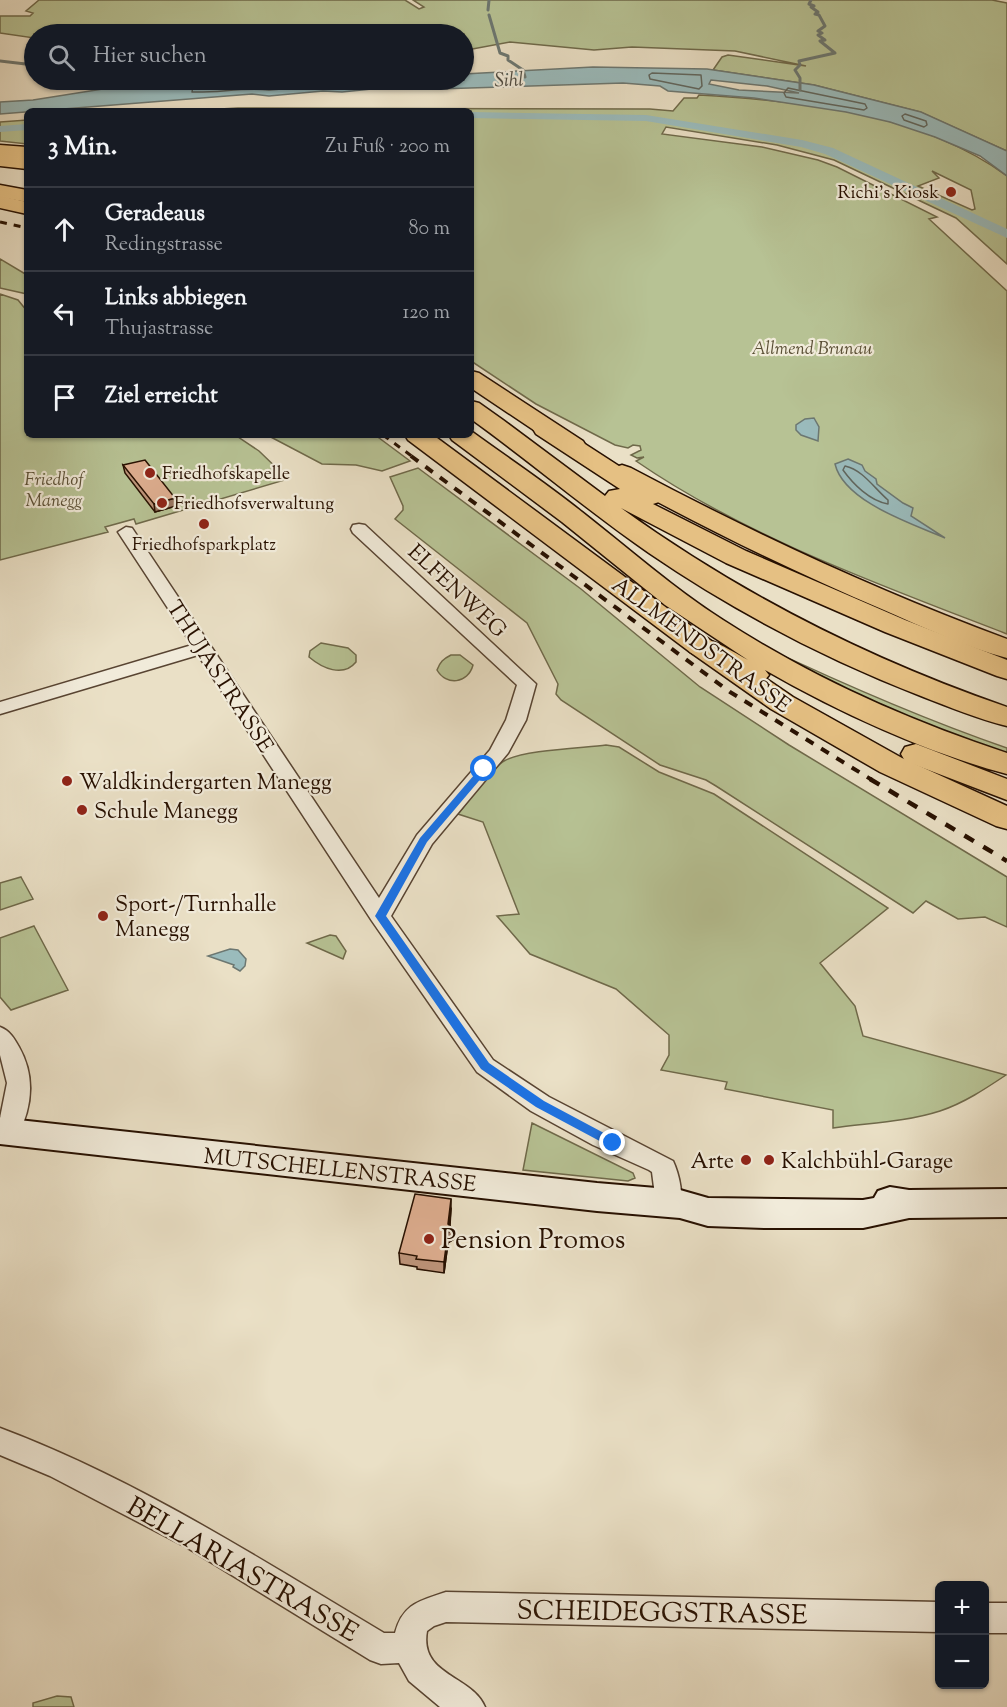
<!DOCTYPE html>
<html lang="de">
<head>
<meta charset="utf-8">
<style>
  body { margin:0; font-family:"Sorts Mill Goudy",serif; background:#242831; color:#f1f3f6 }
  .controls { position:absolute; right:18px; bottom:18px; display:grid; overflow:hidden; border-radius:9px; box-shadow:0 2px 4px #0004 }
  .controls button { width:54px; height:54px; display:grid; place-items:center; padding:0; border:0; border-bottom:2px solid #363941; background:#171b24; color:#f1f3f6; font:30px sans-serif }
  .stop { position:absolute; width:18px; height:18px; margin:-14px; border:4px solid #1a73e8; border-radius:50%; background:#fff }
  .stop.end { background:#1a73e8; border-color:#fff; box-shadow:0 2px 6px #0008 }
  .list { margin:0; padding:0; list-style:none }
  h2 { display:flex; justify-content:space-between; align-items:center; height:78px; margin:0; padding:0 24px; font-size:26px }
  h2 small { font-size:20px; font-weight:400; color:#9ea1a6 }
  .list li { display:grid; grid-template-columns:39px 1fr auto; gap:18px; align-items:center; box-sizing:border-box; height:84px; padding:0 24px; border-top:2px solid #363941 }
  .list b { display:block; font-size:22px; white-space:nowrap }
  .list p { margin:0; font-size:20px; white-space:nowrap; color:#9ea1a6 }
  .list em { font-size:20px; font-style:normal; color:#9ea1a6 }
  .icon { flex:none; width:33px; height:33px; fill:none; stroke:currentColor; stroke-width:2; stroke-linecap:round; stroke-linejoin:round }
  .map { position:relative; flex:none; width:1007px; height:1707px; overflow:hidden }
  .search { position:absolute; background:#171b24; box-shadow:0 2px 4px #0004; left:24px; top:24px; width:450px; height:66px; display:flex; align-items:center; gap:15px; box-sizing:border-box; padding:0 21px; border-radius:33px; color:#9ea1a6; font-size:22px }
  .panel { position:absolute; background:#171b24; box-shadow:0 2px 4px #0004; left:24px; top:108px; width:450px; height:330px; border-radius:9px }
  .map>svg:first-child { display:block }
  .green { fill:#b7c294; stroke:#6f694a; stroke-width:1.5; fill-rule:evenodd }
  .water { fill:#9abbbc; stroke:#6c7771; stroke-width:1.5; fill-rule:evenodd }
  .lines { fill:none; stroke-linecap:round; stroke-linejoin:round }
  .shore { stroke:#60665e; stroke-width:1.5 }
  .stream { stroke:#6c7771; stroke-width:3 }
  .canal { fill:#9abbbc; fill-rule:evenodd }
  .street-casing { stroke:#584432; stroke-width:3 }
  .secondary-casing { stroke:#271000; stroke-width:4 }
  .primary-casing { stroke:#271000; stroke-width:3 }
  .highway-casing { stroke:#271000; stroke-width:3 }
  .street { fill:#f1ebda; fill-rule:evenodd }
  .secondary { fill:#f1ebda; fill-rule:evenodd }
  .primary { fill:#e5c083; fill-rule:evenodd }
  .highway { fill:#e5c083; fill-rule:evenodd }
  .rail-far2 { stroke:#271000; stroke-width:3; stroke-dasharray:7 7; stroke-linecap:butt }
  .rail-far1 { stroke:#271000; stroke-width:4; stroke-dasharray:9 9; stroke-linecap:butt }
  .rail { stroke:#271000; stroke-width:4.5; stroke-dasharray:11 11; stroke-linecap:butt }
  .wall { fill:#be957b; stroke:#271000; stroke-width:1.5 }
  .shaded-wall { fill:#9b7964; stroke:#271000; stroke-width:1.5 }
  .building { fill:#ddad8f; stroke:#271000; stroke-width:1.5 }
  .route { fill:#1a73e8 }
  .poi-dot { fill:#8f2418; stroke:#f1ebda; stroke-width:2 }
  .labels { text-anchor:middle; stroke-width:4.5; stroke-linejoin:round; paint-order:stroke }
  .far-poi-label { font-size:18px; fill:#271000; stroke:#f1ebda; text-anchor:start }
  .far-park-label { font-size:18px; font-style:italic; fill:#594e34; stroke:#f1ebda }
  .far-water-label { font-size:20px; font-style:italic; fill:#4f4c42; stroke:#f1ebda }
  .street-label { font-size:22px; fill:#271000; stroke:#f1ebda }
  .poi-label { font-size:22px; fill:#271000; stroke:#f1ebda; text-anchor:start }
  .near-poi-label { font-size:27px; fill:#271000; stroke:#f1ebda; text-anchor:start }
  .near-street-label { font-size:27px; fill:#271000; stroke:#f1ebda }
</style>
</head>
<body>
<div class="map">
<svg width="1007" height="1707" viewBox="0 0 1007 1707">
  <rect width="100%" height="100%" fill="#eae0c6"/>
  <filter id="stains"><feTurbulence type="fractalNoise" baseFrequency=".00333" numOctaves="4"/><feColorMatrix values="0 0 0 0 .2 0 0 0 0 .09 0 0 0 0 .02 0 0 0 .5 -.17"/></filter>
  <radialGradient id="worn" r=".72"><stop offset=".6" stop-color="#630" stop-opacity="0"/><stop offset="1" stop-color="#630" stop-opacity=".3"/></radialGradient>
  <path class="green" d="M39,0H405L419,9L424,7L413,0H992L1007,3V151L920,112L814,85L713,70L722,57L728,55L806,66L735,51L632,47L594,50L510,42L467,50H464V34H34V38L0,33V16H30L33,13L26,11Z
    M699,95C803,101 921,113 1007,176V264L956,218L834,160L777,145L666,127L662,134L762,147L818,160L837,167L937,217L929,219L1007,291V634C881,585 748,538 636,461L644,457L637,458L631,455L641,450L640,446L633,445L628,448L615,445L536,404L471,361V111H183L238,108L650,109L673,111L684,98H697ZM932,171L971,190L975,209L972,210L918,186L939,178Z
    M27,120V144L0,141V122Z
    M0,259L27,275V294L0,288Z
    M0,294L18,300L27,311V435H235L259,451L288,479L136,524L134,519L105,527L108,532L0,560Z
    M267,435H375L410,461L382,471L356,465L322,464Z
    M418,468L581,589L700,687L789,745L1007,877V927L985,917L958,919L926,901L913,913L716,786L706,780L660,765L561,700L556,694L558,684L527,623L395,519L403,510V506L390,477Z
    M752,641C836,681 920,718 1007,748V755L853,697Z
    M321,643L348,648L356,655V662C343,678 322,668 309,657L310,651Z
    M451,655H460L473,665C468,684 446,686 437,670C440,662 443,659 451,655Z
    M606,745L619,747L659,772L714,794L888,908L820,963L855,1006L863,1036L1006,1075C985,1089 964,1103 940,1111C906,1122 868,1123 833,1128V1110L725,1089L727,1082L661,1070L669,1055V1035L616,989L530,954L497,916L519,914L483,822L458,814C470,799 488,771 504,761C523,750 582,748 606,745Z
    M21,877L33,899L0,910V883Z
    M34,926L68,990L11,1010L0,997V938Z
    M330,935L336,936L346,951L343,959L307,943Z
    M532,1123L633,1173L635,1178L628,1181L523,1170Z
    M57,1696L71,1697L74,1707H33V1703Z"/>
  <path class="water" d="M593,67L707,69L814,85L921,112L1007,151V176L980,156L935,137L890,122L846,112L754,98L668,91L660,86L623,83L437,89L401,86L342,92L323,91L269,96L252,94L0,114V102L33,100L109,88L207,80H464V74ZM711,80L767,86L799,93L739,90L709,84Z
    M814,418L819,427L818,441L801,435L796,430V425L805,419Z
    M848,459L862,465L865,471L876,479L877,484L903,503L913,508L911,516L945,538C913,524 844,502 835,464Z
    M230,949L238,950L246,959L245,966L240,971L233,967L234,965L208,956Z"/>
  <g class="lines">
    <path class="shore" d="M652,73L701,75L702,86L699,89L650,79L649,75Z
      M194,80L192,92C218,93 243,87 269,90L401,80L457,82L460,80
      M202,80L204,84H210L299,80
      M788,88L865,104L867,108L864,110L786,97L784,93Z
      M905,114L926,121L927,125L924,127L904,120L902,116Z
      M845,466C863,470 874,488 888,500V504C870,501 853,484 843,470Z"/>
    <path class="stream" d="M488,10L489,0
      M489,15L500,53L508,56V60L523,70L525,77
      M0,61L34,65
      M115,87L128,80
      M800,90V78L795,70L800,65L799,61L835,53L820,41L825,40L818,35L822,33L818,31L825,26L819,15L815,14L818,12L811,7L814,6L809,4L811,0"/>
    <path class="canal" d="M471,112L646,115L802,140L833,148L1007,229V238L825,154L801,147L646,121L471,118Z
      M27,124V130L0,132V126Z"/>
    <defs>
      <path id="street" d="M359,524L365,525L536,684L526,720L508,753L432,844L391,916L493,1060L549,1097L673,1161C679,1174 685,1198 678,1210L669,1213L660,1210L656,1203L652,1172L649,1170L593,1145L531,1111L477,1072L372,921L198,655L0,714V702L192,645L118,532L126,527L132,528L379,898L417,835L490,750L506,720L517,685L353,533L351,529L353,525Z
        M0,1027C10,1031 14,1038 19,1047C36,1077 32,1109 16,1139L7,1141L0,1139V1118L7,1083L0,1055Z
        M0,1428C136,1479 260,1559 384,1633H395C403,1603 420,1601 446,1592L940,1602V1632L446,1622L434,1626L427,1631C419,1676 472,1675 485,1707H440L409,1681L399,1663L381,1664L370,1660L186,1547L50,1476L0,1455Z
        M984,1603H1007V1633H984Z"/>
      <path id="secondary" d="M0,1118L597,1183L680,1190L708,1198L863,1200L874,1198L878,1191L890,1187L909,1190L1007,1189V1217L909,1218L863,1228H765L708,1226L680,1218L597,1211L0,1144Z"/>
      <path id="primary" d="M0,145L27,147V159L0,157Z
        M0,196L27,202V214L0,208Z
        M471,371L479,373L583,441L586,446L583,451L574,453L565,451L471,388Z
        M405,435H433L710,640L793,697L902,758L1007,806V829L996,826L880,772L771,709L690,652L408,440Z
        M622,465L631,468C753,533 877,591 1007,639V658C965,647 923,627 884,610C791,571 701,526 613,478L609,473L613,468Z"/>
      <path id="highway" d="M0,154L27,157V169L0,166Z
        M0,185L27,190V202L0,197Z
        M471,401L479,403L503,420L605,496L609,491L620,489L536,434L533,429L536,424L545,422L554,424L659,492L663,497L659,502L653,504L746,551L905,620L1007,660V679L997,676L885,632L726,563L621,508C740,594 868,659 1007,707V726C978,719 949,707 921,696C825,659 734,611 649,553C588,511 531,462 471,419Z
        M471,431C508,458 546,483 582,512C628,548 673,588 723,620C811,677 907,720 1007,753V774C927,753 836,711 765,670L769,675L764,681C740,687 711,664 690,652L686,646L690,640C711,635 730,651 748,660L665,605L562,522L452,440L449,435H471Z
        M916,744L1007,779V800L905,761L901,754L905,747Z"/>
    </defs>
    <use href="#street" class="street-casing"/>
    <use href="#secondary" class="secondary-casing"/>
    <use href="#primary" class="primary-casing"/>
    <use href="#highway" class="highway-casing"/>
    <use href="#street" class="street"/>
    <use href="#secondary" class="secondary"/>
    <use href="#primary" class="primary"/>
    <use href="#highway" class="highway"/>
    <path class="rail-far2" d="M0,222L27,228
      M383,435L413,457"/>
    <path class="rail-far1" d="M411,456L730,692L872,780"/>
    <path class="rail" d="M870,779L1007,861"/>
  </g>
  <path class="wall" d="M123,465L176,506L155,512L125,473Z
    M451,1209L450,1226L454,1239L448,1243L444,1273L417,1269V1267L400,1264L399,1253Z"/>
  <path class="shaded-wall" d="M175,498L176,506L155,512L154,504Z
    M451,1199V1209L449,1232L453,1229L454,1239L448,1243L444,1273V1262Z"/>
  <path class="building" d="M145,460L175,498L154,504L123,465Z
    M415,1194L451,1199L448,1224L453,1229L448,1232L444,1262L416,1259L417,1256L399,1253Z"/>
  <path class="route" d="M481,767L489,769L427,842L386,916L489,1063L544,1101L617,1140V1146H609L536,1107L481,1069L375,916L420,838Z"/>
  <g class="poi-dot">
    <circle cx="951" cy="192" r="6"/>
    <circle cx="150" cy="473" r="6"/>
    <circle cx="162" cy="503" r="6"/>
    <circle cx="204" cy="524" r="6"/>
    <circle cx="67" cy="781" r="6"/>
    <circle cx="82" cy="810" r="6"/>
    <circle cx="103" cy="916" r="6"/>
    <circle cx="746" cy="1160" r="6"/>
    <circle cx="769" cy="1160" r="6"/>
    <circle cx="429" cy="1239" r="6"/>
  </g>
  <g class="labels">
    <g class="far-poi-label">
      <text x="939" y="198" text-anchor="end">Richi's Kiosk</text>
      <text x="162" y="479">Friedhofskapelle</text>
      <text x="174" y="509">Friedhofsverwaltung</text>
      <text x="204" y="550" text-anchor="middle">Friedhofsparkplatz</text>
    </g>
    <g class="far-park-label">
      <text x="812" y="354">Allmend Brunau</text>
      <text x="54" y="485">Friedhof<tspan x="54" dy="21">Manegg</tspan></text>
    </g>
    <g class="far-water-label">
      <text transform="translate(509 79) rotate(-1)" y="7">Sihl</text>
    </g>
    <g class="street-label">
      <text transform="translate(458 590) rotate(43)" y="8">ELFENWEG</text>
      <text transform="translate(702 644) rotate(36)" y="8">ALLMENDSTRASSE</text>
      <text transform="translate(221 676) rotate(57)" y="8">THUJASTRASSE</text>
      <text transform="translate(340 1169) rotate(6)" y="8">MUTSCHELLENSTRASSE</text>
    </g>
    <g class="poi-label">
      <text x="79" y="789">Waldkindergarten Manegg</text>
      <text x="94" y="818">Schule Manegg</text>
      <text x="115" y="911">Sport-/Turnhalle<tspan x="115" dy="25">Manegg</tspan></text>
      <text x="734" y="1168" text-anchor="end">Arte</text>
      <text x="781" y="1168">Kalchbühl-Garage</text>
    </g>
    <g class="near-poi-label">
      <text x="441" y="1248">Pension Promos</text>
    </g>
    <g class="near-street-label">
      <text transform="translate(243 1569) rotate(30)" y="9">BELLARIASTRASSE</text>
      <text transform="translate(662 1612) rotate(1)" y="9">SCHEIDEGGSTRASSE</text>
    </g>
  </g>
  <rect width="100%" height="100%" filter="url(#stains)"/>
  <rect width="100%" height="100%" fill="url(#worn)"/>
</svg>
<div class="controls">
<button>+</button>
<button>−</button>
</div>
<div class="stop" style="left:484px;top:769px"></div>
<div class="stop end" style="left:613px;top:1143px"></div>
<div class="search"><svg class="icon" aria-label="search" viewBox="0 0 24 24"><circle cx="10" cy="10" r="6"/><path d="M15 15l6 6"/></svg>Hier suchen</div>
<section class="panel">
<h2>3 Min.<small>Zu Fuß · 200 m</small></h2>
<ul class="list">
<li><svg class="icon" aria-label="ahead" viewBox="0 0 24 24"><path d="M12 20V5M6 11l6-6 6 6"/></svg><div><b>Geradeaus</b><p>Redingstrasse</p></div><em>80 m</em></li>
<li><svg class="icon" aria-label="left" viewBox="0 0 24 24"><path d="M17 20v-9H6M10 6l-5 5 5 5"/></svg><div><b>Links abbiegen</b><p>Thujastrasse</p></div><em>120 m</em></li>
<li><svg class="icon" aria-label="arrive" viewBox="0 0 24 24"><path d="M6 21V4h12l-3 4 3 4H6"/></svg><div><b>Ziel erreicht</b></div></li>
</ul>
</section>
</div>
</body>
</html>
